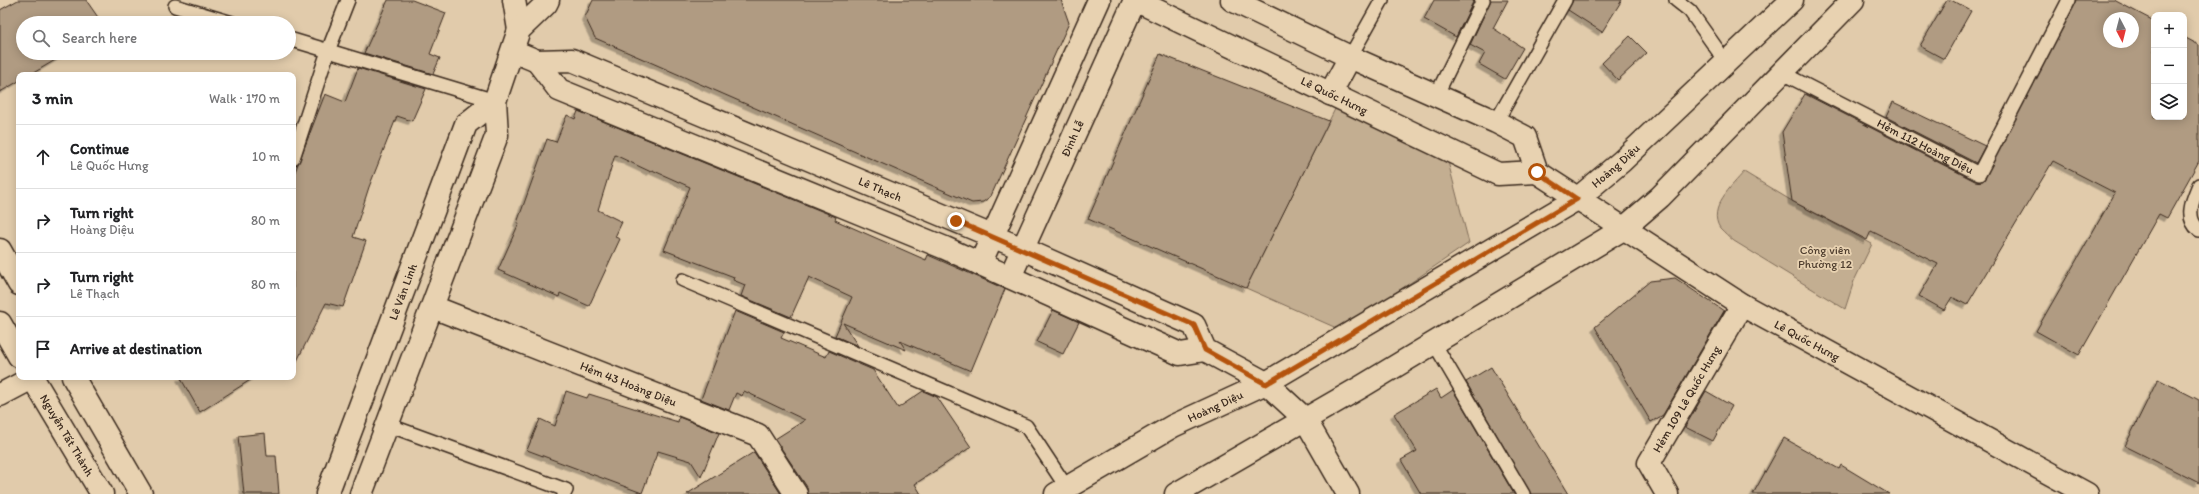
<!DOCTYPE html>
<html lang="en">
<head>
<meta charset="utf-8">
<style>
  body { margin:0; font-family:Itim,sans-serif; background:#f6f6f6; color:#202124 }
  .controls { position:absolute; right:12px; top:12px; display:grid; overflow:hidden; border-radius:8px; box-shadow:0 2px 10px #0003 }
  .controls button { width:36px; height:36px; display:grid; place-items:center; padding:0; border:0; border-bottom:1px solid #e0e0e0; background:#fff; color:#202124; font:20px sans-serif }
  .compass { position:absolute; left:2103px; top:12px; width:36px; height:36px; border-radius:50%; background:#fff; box-shadow:0 2px 10px #0003; rotate:173deg }
  .stop { position:absolute; width:12px; height:12px; margin:-9px; border:3px solid #b45309; border-radius:50%; background:#fff }
  .stop.end { background:#b45309; border-color:#fff; box-shadow:0 1px 4px #0008 }
  .list { margin:0; padding:0; list-style:none }
  h2 { display:flex; justify-content:space-between; align-items:center; height:52px; margin:0; padding:0 16px; font-size:17px }
  h2 small { font-size:13px; font-weight:400; color:#757577 }
  .list li { display:grid; grid-template-columns:26px 1fr auto; gap:12px; align-items:center; box-sizing:border-box; height:64px; padding:0 16px; border-top:1px solid #e0e0e0 }
  .list b { display:block; font-size:15px; white-space:nowrap }
  .list p { margin:0; font-size:13px; white-space:nowrap; color:#757577 }
  .list em { font-size:13px; font-style:normal; color:#757577 }
  .icon { flex:none; width:22px; height:22px; fill:none; stroke:currentColor; stroke-width:2; stroke-linecap:round; stroke-linejoin:round }
  .map { position:relative; flex:none; width:2199px; height:494px; overflow:hidden }
  .search { position:absolute; background:#fff; box-shadow:0 2px 10px #0003; left:16px; top:16px; width:280px; height:44px; display:flex; align-items:center; gap:10px; box-sizing:border-box; padding:0 14px; border-radius:22px; color:#757577; font-size:15px }
  .panel { position:absolute; background:#fff; box-shadow:0 2px 10px #0003; left:16px; top:72px; width:280px; height:308px; border-radius:8px }
  .map>svg:first-child { display:block }
  .green { fill:#c3ae91; stroke:#7f6c58 }
  .building { fill:#b09b82; stroke:#3b2a1e; fill-rule:evenodd; filter:url(#shadow) }
  .lines { fill:none; stroke-linecap:round; stroke-linejoin:round }
  .lane-casing { stroke:#3b2a1e; stroke-width:16 }
  .street-casing { stroke:#3b2a1e; stroke-width:25 }
  .secondary-casing { stroke:#3b2a1e; stroke-width:25 }
  .primary-casing { stroke:#3b2a1e; stroke-width:25 }
  .lane { stroke:#e8d2b1; stroke-width:13 }
  .street { stroke:#e8d2b1; stroke-width:22 }
  .secondary { stroke:#e8d2b1; stroke-width:22 }
  .primary { stroke:#e8d2b1; stroke-width:22 }
  .route { stroke:#b45309; stroke-width:5 }
  .labels { text-anchor:middle; stroke-width:3.5; stroke-linejoin:round; paint-order:stroke }
  .street-label { font-size:12px; fill:#3b2a1e; stroke:#e8d2b1 }
  .park-label { font-size:12px; fill:#4f3e2f; stroke:#e8d2b1 }
</style>
</head>
<body>
<div class="map">
<svg width="2199" height="494" viewBox="0 0 2199 494">
  <defs>
    <filter id="shadow"><feDropShadow dx="-3.5" dy="3.5" stdDeviation="0" flood-color="#0004"/></filter>
  </defs>
  <rect width="100%" height="100%" fill="#e1cbab"/>
  <filter id="ink" filterUnits="userSpaceOnUse"><feTurbulence type="fractalNoise" baseFrequency=".025" numOctaves="2"/><feDisplacementMap in="SourceGraphic" scale="8" xChannelSelector="R" yChannelSelector="G"/><feConvolveMatrix kernelMatrix="1 2 1 2 8 2 1 2 1" color-interpolation-filters="sRGB"/></filter>
  <g filter="url(#ink)">
    <path class="green" d="M1337,105L1446,154L1469,243L1341,330L1246,288Z
      M1744,172L1792,201L1872,244L1854,281L1845,309L1734,241C1729,237 1724,232 1720,228C1707,208 1732,186 1744,172Z"/>
    <path class="building" d="M18,0H86L102,23H23V53H67L30,75H19V81L0,92V10Z
      M388,0H412L446,13L430,54L440,58L433,74L364,53Z
      M593,0H1061L1069,23L991,196L983,202L972,203L595,38L585,17Z
      M1434,0H1474L1456,37L1424,19Z
      M1491,0H1508L1493,28L1523,48L1505,79L1479,64L1485,53L1470,45Z
      M1573,0H1622L1602,32L1568,10Z
      M1947,0H1951L1971,11L1944,59L1920,46Z
      M2077,0H2114L2154,21V117H2184V37L2199,45V161L2167,218L2159,214L2079,355L2036,331L2115,193L2053,161L1967,305L1952,297L1944,310L1919,296L1938,264L1871,231L1867,240L1792,201L1782,132L1805,94L1975,181H1983ZM2109,18H2133V42H2109Z
      M1630,36L1647,53L1618,80L1602,63Z
      M1160,54L1329,121L1246,288L1088,219Z
      M358,68L426,89L412,121L397,116L369,187L353,237L366,241L343,307L326,303L293,369V177L325,94L345,102Z
      M1893,102L1985,146L1976,163L1886,117Z
      M578,111L836,217L835,220L926,260L928,255L1005,289L971,371L900,341L906,350L843,323L858,346L835,336L852,297L809,277L791,317L741,296L745,285L733,280L734,277L664,250L690,187L652,170L651,172L615,155L598,210L622,222L615,237L620,239L589,306L560,293L559,297L498,270L519,223H517L547,139L556,142L567,115L575,119Z
      M1675,278L1724,311L1663,415L1651,422L1595,327L1650,281Z
      M1053,310L1079,322L1063,354L1037,342Z
      M735,311L784,332L781,338L826,357L829,351L873,370L898,408L923,391L937,397L971,447L915,484L921,494H808L807,487L775,439L805,420L744,391L742,396L736,393L729,410L701,399Z
      M1491,367L1568,494H1531L1466,382Z
      M180,377H255L200,412Z
      M2158,379L2199,400V483L2125,446Z
      M1436,389L1441,398L1453,390L1514,494H1421L1401,460L1417,451L1394,414Z
      M566,391L587,398L589,394L678,422L679,417L719,433L701,477L691,461L658,451L642,493L527,450L540,419L555,426Z
      M1706,391L1732,406L1713,441L1685,427Z
      M265,433L267,456H276L279,494H244L238,436Z
      M1784,438L1839,469L1841,465L1889,494H1753Z
      M754,452L781,494H687Z"/>
    <g class="lines">
      <defs>
        <g id="lane">
          <path d="M1676,0L1690,11L1726,62"/>
          <path d="M175,6L232,23"/>
          <path d="M289,39L495,101"/>
          <path d="M1350,57L1382,0"/>
          <path id="s1" d="M1782,73L1979,174L2069,0"/>
          <path d="M1436,96L1483,0"/>
          <path d="M1496,122L1565,0"/>
          <path d="M293,158L328,51L348,0"/>
          <path d="M2199,185C2193,199 2184,218 2199,230"/>
          <path d="M683,280L1026,426L1067,488"/>
          <path d="M1434,343L1523,494"/>
          <path d="M388,425L566,490L564,494"/>
        </g>
        <g id="street">
          <path d="M980,264L1099,0"/>
          <path id="s2" d="M1010,277L1135,0"/>
          <path id="s3" d="M433,307L758,435L796,494"/>
          <path d="M0,395L32,378"/>
          <path id="s4" d="M1667,494L1649,463L1742,305"/>
        </g>
        <g id="secondary">
          <path d="M514,0L519,30"/>
          <path id="s5" d="M1135,0L1498,174L1537,172"/>
          <path id="s6" d="M1232,0L1350,57L1496,122L1525,137L1537,172L1742,305L2087,494"/>
          <path id="s7" d="M513,51L537,61L572,60L1023,249L1194,325L1205,350L1266,383L1305,419L1348,494"/>
          <path d="M537,61L559,90L945,248L1180,354L1205,350"/>
          <path d="M1330,94L1350,57"/>
          <path id="s8" d="M327,494L466,124L495,101"/>
          <path d="M361,494L497,135L495,101L519,30L546,4L548,0"/>
          <path id="s9" d="M1056,494L1173,426L1266,383L1577,199L1622,161L1792,0"/>
          <path d="M1176,494L1361,387L1623,229L1660,197L1853,0"/>
        </g>
        <g id="primary">
          <path d="M0,250L19,284"/>
          <path d="M0,323L19,356"/>
          <path id="s10" d="M32,377L102,494"/>
          <path d="M73,377L141,494"/>
        </g>
      </defs>
      <use href="#lane" class="lane-casing"/>
      <use href="#street" class="street-casing"/>
      <use href="#secondary" class="secondary-casing"/>
      <use href="#primary" class="primary-casing"/>
      <use href="#lane" class="lane"/>
      <use href="#street" class="street"/>
      <use href="#secondary" class="secondary"/>
      <use href="#primary" class="primary"/>
    </g>
  </g>
  <g class="lines" filter="url(#ink)">
    <path class="route" d="M956,221L1194,325L1205,350L1266,384L1577,199L1537,172"/>
  </g>
  <g class="labels">
    <g class="street-label">
      <text dy="4" stroke="none"><textPath href="#s5" startOffset="221">Lê Quốc Hưng</textPath></text>
      <text dy="4" stroke="none"><textPath href="#s2" startOffset="152">Ðinh Lễ</textPath></text>
      <text dy="4" stroke="none"><textPath href="#s1" startOffset="161">Hẻm 112 Hoàng Diệu</textPath></text>
      <text dy="4" stroke="none"><textPath href="#s9" startOffset="650">Hoàng Diệu</textPath></text>
      <text dy="4" stroke="none"><textPath href="#s7" startOffset="395">Lê Thạch</textPath></text>
      <text dy="4" stroke="none"><textPath href="#s8" startOffset="216">Lê Văn Linh</textPath></text>
      <text dy="4" stroke="none"><textPath href="#s6" startOffset="679">Lê Quốc Hưng</textPath></text>
      <text dy="4" stroke="none"><textPath href="#s3" startOffset="210">Hẻm 43 Hoàng Diệu</textPath></text>
      <text dy="4" stroke="none"><textPath href="#s4" startOffset="110">Hẻm 109 Lê Quốc Hưng</textPath></text>
      <text dy="4" stroke="none"><textPath href="#s9" startOffset="182">Hoàng Diệu</textPath></text>
      <text dy="4" stroke="none"><textPath href="#s10" startOffset="68">Nguyễn Tất Thành</textPath></text>
    </g>
    <g class="park-label">
      <text x="1825" y="254">Công viên<tspan x="1825" dy="14">Phường 12</tspan></text>
    </g>
  </g>
</svg>
<div class="controls">
<button>+</button>
<button>−</button>
<button><svg class="icon" aria-label="layers" viewBox="0 0 24 24"><path d="M12 4l9 5-9 5-9-5zM3 14l9 5 9-5"/></svg></button>
</div>
<svg class="compass" viewBox="-18 -18 36 36"><path d="M0-13l5 13h-10z" fill="#e53935"/><path d="M0 13l5-13h-10z" fill="#757577"/></svg>
<div class="stop" style="left:1537px;top:172px"></div>
<div class="stop end" style="left:956px;top:221px"></div>
<div class="search"><svg class="icon" aria-label="search" viewBox="0 0 24 24"><circle cx="10" cy="10" r="6"/><path d="M15 15l6 6"/></svg>Search here</div>
<section class="panel">
<h2>3 min<small>Walk · 170 m</small></h2>
<ul class="list">
<li><svg class="icon" aria-label="ahead" viewBox="0 0 24 24"><path d="M12 20V5M6 11l6-6 6 6"/></svg><div><b>Continue</b><p>Lê Quốc Hưng</p></div><em>10 m</em></li>
<li><svg class="icon" aria-label="right" viewBox="0 0 24 24"><path d="M7 20v-9h11M14 6l5 5-5 5"/></svg><div><b>Turn right</b><p>Hoàng Diệu</p></div><em>80 m</em></li>
<li><svg class="icon" aria-label="right" viewBox="0 0 24 24"><path d="M7 20v-9h11M14 6l5 5-5 5"/></svg><div><b>Turn right</b><p>Lê Thạch</p></div><em>80 m</em></li>
<li><svg class="icon" aria-label="arrive" viewBox="0 0 24 24"><path d="M6 21V4h12l-3 4 3 4H6"/></svg><div><b>Arrive at destination</b></div></li>
</ul>
</section>
</div>
</body>
</html>
